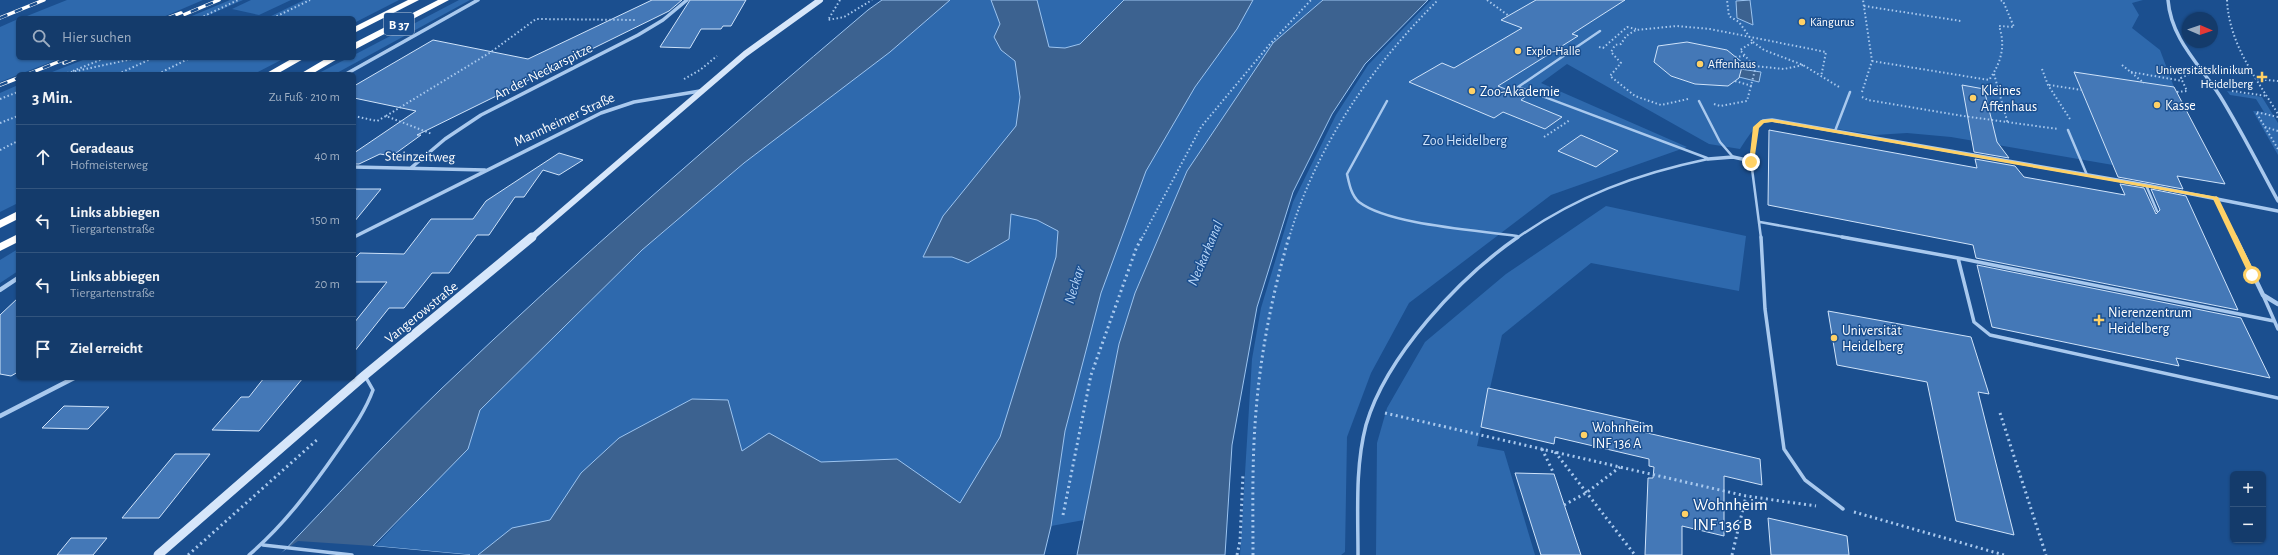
<!DOCTYPE html>
<html lang="de">
<head>
<meta charset="utf-8">
<style>
  body { margin:0; font-family:"Alegreya Sans",sans-serif; background:#1d4271; color:#f1f3f6 }
  .controls { position:absolute; right:12px; bottom:12px; display:grid; overflow:hidden; border-radius:6px; box-shadow:0 1px 3px #0004 }
  .controls button { width:36px; height:36px; display:grid; place-items:center; padding:0; border:0; border-bottom:1px solid #33557e; background:#143b6b; color:#f1f3f6; font:20px sans-serif }
  .compass { position:absolute; left:2182px; top:12px; width:36px; height:36px; border-radius:50%; background:#143b6b; box-shadow:0 1px 3px #0004; rotate:92deg }
  .stop { position:absolute; width:12px; height:12px; margin:-9px; border:3px solid #ffd166; border-radius:50%; background:#fff }
  .stop.end { background:#ffd166; border-color:#fff; box-shadow:0 1px 4px #0008 }
  .list { margin:0; padding:0; list-style:none }
  h2 { display:flex; justify-content:space-between; align-items:center; height:52px; margin:0; padding:0 16px; font-size:17px }
  h2 small { font-size:13px; font-weight:400; color:#9dadc1 }
  .list li { display:grid; grid-template-columns:26px 1fr auto; gap:12px; align-items:center; box-sizing:border-box; height:64px; padding:0 16px; border-top:1px solid #33557e }
  .list b { display:block; font-size:15px; white-space:nowrap }
  .list p { margin:0; font-size:13px; white-space:nowrap; color:#9dadc1 }
  .list em { font-size:13px; font-style:normal; color:#9dadc1 }
  .icon { flex:none; width:22px; height:22px; fill:none; stroke:currentColor; stroke-width:2; stroke-linecap:round; stroke-linejoin:round }
  .map { position:relative; flex:none; width:2278px; height:555px; overflow:hidden }
  .search { position:absolute; background:#143b6b; box-shadow:0 1px 3px #0004; left:16px; top:16px; width:340px; height:44px; display:flex; align-items:center; gap:10px; box-sizing:border-box; padding:0 14px; border-radius:6px; color:#9dadc1; font-size:15px }
  .panel { position:absolute; background:#143b6b; box-shadow:0 1px 3px #0004; left:16px; top:72px; width:340px; height:308px; border-radius:6px }
  .map>svg:first-child { display:block }
  .green { fill:#2e69ad }
  .water { fill:#3c6290; stroke:#9cc4f0 }
  .pier { fill:#1b4f8f }
  .building { fill:#4478b7; stroke:#cfe3fa }
  .lines { fill:none; stroke-linecap:round; stroke-linejoin:round }
  .path-far1 { stroke:#a9c9ee; stroke-width:2; stroke-dasharray:1.5 2.5; stroke-linecap:butt }
  .path { stroke:#a9c9ee; stroke-width:3; stroke-dasharray:2 3.5; stroke-linecap:butt }
  .lane-far1 { stroke:#a9c9ee; stroke-width:2.5 }
  .lane { stroke:#a9c9ee; stroke-width:3.5 }
  .street-far1 { stroke:#a9c9ee; stroke-width:3.5 }
  .street { stroke:#a9c9ee; stroke-width:4.5 }
  .secondary-far1 { stroke:#d6e6fa; stroke-width:6 }
  .secondary { stroke:#d6e6fa; stroke-width:9 }
  .highway { fill:#fff; fill-rule:evenodd }
  .rail-casing { stroke:#fff; stroke-width:3.5 }
  .rail { stroke:#1b4f8f; stroke-width:2.5; stroke-dasharray:8; stroke-linecap:butt }
  .route { fill:#ffd166 }
  .poi-dot { fill:#ffd166; stroke:#1b4f8f; stroke-width:1.5 }
  .labels { text-anchor:middle; stroke-width:3; stroke-linejoin:round; paint-order:stroke }
  .far-poi-label { font-size:12px; fill:#fff; stroke:#1b4f8f; text-anchor:start }
  .shield { fill:#1b4f8f; stroke:#bbcadd; stroke-width:1 }
  .shield-label { font-size:13px; font-weight:bold; fill:#fff }
  .street-label { font-size:14px; fill:#fff; stroke:#1b4f8f }
  .poi-label { font-size:14px; fill:#fff; stroke:#1b4f8f; text-anchor:start }
  .park-label { font-size:14px; fill:#cfe3fa; stroke:#1b4f8f }
  .water-label { font-size:15px; font-style:italic; fill:#b5d3f5; stroke:#1b4f8f }
  .near-poi-label { font-size:17px; fill:#fff; stroke:#1b4f8f; text-anchor:start }
</style>
</head>
<body>
<div class="map">
<svg width="2278" height="555" viewBox="0 0 2278 555">
  <rect width="100%" height="100%" fill="#1b4f8f"/>
  <path class="green" d="M67,0H203L161,18H22Z
    M230,0H243L202,18H187Z
    M251,0H291L259,15L232,9Z
    M304,0H399L354,23V18H267Z
    M459,0H470L335,74H317L348,58H354V55Z
    M950,0H1323L1273,43L1187,171L1135,293L1119,344L1084,520L1051,526L1065,431L1090,332L1054,446L1040,555H367L469,446L480,410L642,250L744,163Z
    M1431,0H2143L2132,3L2139,15L2132,28L2160,50L2174,87L2074,72L2113,165L1951,137L1907,133L1875,135L1773,119C1756,121 1749,136 1740,149L1709,144L1567,64L1541,83L1687,147L1551,195L1409,303L1371,373L1347,437L1345,552L1341,555H1240L1252,359L1261,308L1293,202L1336,115L1368,65Z
    M18,19V58H61L0,82V27Z
    M88,58H285L254,74H47Z
    M18,85V203L0,212V93Z
    M2227,91L2262,97L2278,123V155L2253,111L2264,112L2256,99L2230,95Z
    M1606,206L1746,236L1739,291L1591,263L1502,335L1477,446L1504,451L1535,555H1376L1377,443L1387,408L1425,342L1506,274Z
    M18,249V271L0,283V260Z"/>
  <path class="water" d="M882,0H950L890,52L744,163L642,250L480,410L468,449L373,546L470,555H280C333,500 385,443 440,390C578,258 722,134 868,10Z
    M991,0H1037L1049,47L1065,48L1080,44L1124,0H1253L1237,29L1195,87L1146,171L1101,293L1065,431L1051,526L1044,555H478L512,528L550,520L581,473L619,438L692,399L728,400L742,451L769,433L821,462L897,459L960,503L1000,437L1056,257L1058,231L1037,220L1011,214L1009,239L968,263L952,257H923L943,216L1016,126L1020,97L1015,61L1001,50L994,37L1000,24Z
    M1323,0H1428L1365,64L1332,114L1293,192L1257,307L1232,445L1225,555H1077L1119,344L1135,293L1187,171L1273,43Z
    M1750,0L1753,25L1737,18L1736,1Z
    M1740,69L1761,72L1759,82L1739,77Z"/>
  <path class="pier" d="M298,541L373,546L470,555H278Z"/>
  <path class="building" d="M652,0H682L669,11L417,135H421L392,156L380,154L359,164H354V153L416,111L354,98V86L433,40L528,59Z
    M690,0H746L731,26H723L721,29H701L690,48L660,47Z
    M1536,0H1625L1572,34L1578,36L1498,86L1525,97L1521,100L1562,117L1545,129L1503,112L1494,118L1409,82L1442,63L1454,68L1522,28L1501,20Z
    M1687,42L1727,50L1743,63L1739,78L1728,86L1695,84L1671,76L1654,62L1658,46Z
    M2074,72L2174,87L2225,184L2177,176L2183,189L2118,177Z
    M1962,85L1984,89L1997,142L2009,158L1974,152Z
    M1769,130L1977,168L1975,159L2015,166L2024,177L2125,195L2120,184L2144,188L2156,214L2160,210L2151,189L2186,196L2238,310L1976,258L1973,245L1768,205Z
    M1581,135L1618,151L1596,167L1558,151Z
    M559,153L583,160L559,175L543,170L524,197H515L489,235H477L449,273H432L404,308H389L354,352V323L387,282H354V259L360,253L404,254L431,219H473L486,201Z
    M354,189H381L354,222Z
    M1977,265L2241,318L2270,378L2176,358L2179,366L1992,327Z
    M18,298V372L11,376L0,374V315Z
    M1828,311L1971,337L1989,394L1978,392L2014,535L1956,521L1927,382L1837,365Z
    M264,378H303L259,431L212,430L241,397H249Z
    M1488,388L1644,423L1643,432L1760,459L1762,485L1724,476V536L1682,526V555H1645L1648,478H1653L1654,467L1649,466V459L1555,437L1554,444L1481,427Z
    M64,406L109,407L88,429L42,428Z
    M175,454H210L159,518H122Z
    M1515,473L1554,474L1581,555H1541Z
    M1768,518L1847,536L1849,555H1771Z
    M71,538H107L93,555H57Z"/>
  <g class="lines">
    <path class="path-far1" d="M840,0L828,20L844,17L872,0
      M1487,0L1509,16
      M2227,0C2229,44 2256,78 2278,114
      M1864,6L1961,21
      M200,18L238,0
      M273,18L310,0
      M1753,42L1764,50L1803,65L1839,87
      M1599,47L1603,48L1627,27L1636,29
      M1735,57L1744,56
      M1872,61L1989,80C2001,63 2006,46 1999,26L2014,27L2003,1L2000,0
      M2122,65L2144,83
      M1754,66L1784,69L1803,65
      M2042,69L2048,85L2070,119
      M73,71L105,58
      M2131,72L2183,81
      M67,73L137,58
      M118,74L153,58
      M158,74L190,58
      M1994,74L2008,124
      M684,79L700,70L717,56
      M2257,79L2278,81
      M1735,81L1752,86
      M2049,85L2082,90
      M2232,91L2267,96
      M1862,92L1872,61L1863,0
      M2177,92L2187,91L2181,78L2189,74
      M1862,97L1868,100L1963,116L2058,129
      M0,99L18,92
      M1688,99L1661,105L1635,96L1610,76L1621,63L1611,52L1615,45L1621,44L1626,36L1636,30L1677,26L1710,29L1826,52L1821,77
      M1714,104L1720,106L1747,101L1755,70L1754,66L1740,50L1753,42L1739,22L1729,16L1727,0
      M354,116L377,121L386,116L432,134
      M386,116L491,52L536,19L637,20
      M2278,117L2256,112L2278,149
      M0,123L18,116
      M2265,127L2278,131
      M1544,137L1570,120
      M0,150L18,141
      M1142,238L1201,127L1270,44L1311,0
      M1289,238C1316,146 1371,67 1438,0"/>
    <path class="path" d="M1385,413L1746,496L1816,506
      M2000,413L2046,555
      M1542,449L1554,474
      M1555,452L1635,555
      M1564,505L1586,493L1620,467
      M1854,512L2004,555
      M1063,515L1091,375L1136,249L1142,237
      M188,555L319,438
      M1237,555L1240,541L1243,474
      M1253,555C1253,512 1252,468 1255,425C1259,361 1271,298 1289,237
      M1732,555L1746,496"/>
    <path class="lane-far1" d="M1600,31L1518,87L1707,158
      M1387,101L1347,174C1349,183 1351,195 1359,202C1389,225 1477,230 1517,236
      M1699,101L1720,142L1733,157
      M2068,130L2087,175
      M1835,131L1850,92
      M1751,161L1761,238
      M2146,185L2157,211
      M1760,222L1848,238
      M1517,238C1577,196 1636,174 1708,159"/>
    <path class="lane" d="M1761,237L1765,309L1784,449L1805,480L1843,509
      M1842,237L1958,258
      M2263,295L2278,329
      M2274,321L1958,258L1974,322L1990,335L2278,398
      M263,545L352,555
      M249,555C284,525 311,489 338,450C351,431 365,412 373,390L365,376
      M1358,555C1358,512 1355,467 1366,425C1386,356 1460,277 1518,237"/>
    <path class="street-far1" d="M2168,0C2171,39 2200,65 2220,96C2241,130 2259,166 2278,201
      M346,74L478,0
      M1708,159L1733,157L1751,161L1756,127L1763,121L1772,120L2146,185L2278,211
      M354,167L485,170
      M412,167L445,139L481,115L638,35L663,20L687,0
      M2216,198L2235,238
      M354,237L601,113L634,102L700,91"/>
    <path class="street" d="M2235,237L2263,295L2278,304
      M0,290L18,278
      M0,416L74,378"/>
    <path class="secondary-far1" d="M531,238L745,54L820,0"/>
    <path class="secondary" d="M158,555L365,375L532,237"/>
    <path class="highway" d="M408,0H419L354,33V27Z
      M438,0H449L354,50V43Z
      M293,58H305L277,74H265Z
      M327,58H339L312,74H300Z
      M18,211V219L0,228V220Z
      M18,234V242L0,251V243Z"/>
    <defs>
      <path id="rail" d="M0,18L44,0
        M168,18L181,13
        M176,18L219,0
        M64,63L77,58
        M28,74L68,58
        M0,85L18,78"/>
    </defs>
    <use href="#rail" class="rail-casing"/>
    <use href="#rail" class="rail"/>
  </g>
  <path class="route" d="M1772,119L2218,197L2256,275L2252,277L2249,275L2213,199L1772,122L1764,123L1759,128L1754,162L1749,163L1753,127L1761,120Z"/>
  <g class="poi-dot">
    <circle cx="1802" cy="22" r="4"/>
    <circle cx="1518" cy="51" r="4"/>
    <circle cx="1700" cy="64" r="4"/>
    <path d="M2260 71h4v4h4v4h-4v4h-4v-4h-4v-4h4z"/>
    <circle cx="1472" cy="91" r="4"/>
    <circle cx="1973" cy="98" r="4"/>
    <circle cx="2157" cy="105" r="4"/>
    <path d="M2097 314h4v4h4v4h-4v4h-4v-4h-4v-4h4z"/>
    <circle cx="1834" cy="338" r="4"/>
    <circle cx="1584" cy="435" r="4"/>
    <circle cx="1685" cy="514" r="4"/>
  </g>
  <g class="labels">
    <g class="far-poi-label">
      <text x="1810" y="26">Kängurus</text>
      <text x="1526" y="55">Explo-Halle</text>
      <text x="1708" y="68">Affenhaus</text>
      <text x="2253" y="74" text-anchor="end">Universitätsklinikum<tspan x="2253" dy="14">Heidelberg</tspan></text>
    </g>
    <rect class="shield" x="384" y="13" width="30" height="22" rx="3"/>
    <g class="shield-label">
      <text x="399" y="29">B 37</text>
    </g>
    <g class="street-label">
      <text transform="translate(543 71) rotate(-27)" y="5">An der Neckarspitze</text>
      <text transform="translate(564 119) rotate(-25)" y="5">Mannheimer Straße</text>
      <text transform="translate(420 156) rotate(1)" y="5">Steinzeitweg</text>
      <text transform="translate(421 312) rotate(-39)" y="5">Vangerowstraße</text>
    </g>
    <g class="poi-label">
      <text x="1981" y="95">Kleines<tspan x="1981" dy="16">Affenhaus</tspan></text>
      <text x="1480" y="96">Zoo-Akademie</text>
      <text x="2165" y="110">Kasse</text>
      <text x="2108" y="317">Nierenzentrum<tspan x="2108" dy="16">Heidelberg</tspan></text>
      <text x="1842" y="335">Universität<tspan x="1842" dy="16">Heidelberg</tspan></text>
      <text x="1592" y="432">Wohnheim<tspan x="1592" dy="16">INF 136 A</tspan></text>
    </g>
    <g class="park-label">
      <text x="1465" y="145">Zoo Heidelberg</text>
    </g>
    <g class="water-label">
      <text transform="translate(1205 253) rotate(-67)" y="5">Neckarkanal</text>
      <text transform="translate(1074 285) rotate(-73)" y="5">Neckar</text>
    </g>
    <g class="near-poi-label">
      <text x="1693" y="510">Wohnheim<tspan x="1693" dy="20">INF 136 B</tspan></text>
    </g>
  </g>
</svg>
<div class="controls">
<button>+</button>
<button>−</button>
</div>
<svg class="compass" viewBox="-18 -18 36 36"><path d="M0-13l5 13h-10z" fill="#e53935"/><path d="M0 13l5-13h-10z" fill="#9dadc1"/></svg>
<div class="stop" style="left:2252px;top:275px"></div>
<div class="stop end" style="left:1751px;top:162px"></div>
<div class="search"><svg class="icon" aria-label="search" viewBox="0 0 24 24"><circle cx="10" cy="10" r="6"/><path d="M15 15l6 6"/></svg>Hier suchen</div>
<section class="panel">
<h2>3 Min.<small>Zu Fuß · 210 m</small></h2>
<ul class="list">
<li><svg class="icon" aria-label="ahead" viewBox="0 0 24 24"><path d="M12 20V5M6 11l6-6 6 6"/></svg><div><b>Geradeaus</b><p>Hofmeisterweg</p></div><em>40 m</em></li>
<li><svg class="icon" aria-label="left" viewBox="0 0 24 24"><path d="M17 20v-9H6M10 6l-5 5 5 5"/></svg><div><b>Links abbiegen</b><p>Tiergartenstraße</p></div><em>150 m</em></li>
<li><svg class="icon" aria-label="left" viewBox="0 0 24 24"><path d="M17 20v-9H6M10 6l-5 5 5 5"/></svg><div><b>Links abbiegen</b><p>Tiergartenstraße</p></div><em>20 m</em></li>
<li><svg class="icon" aria-label="arrive" viewBox="0 0 24 24"><path d="M6 21V4h12l-3 4 3 4H6"/></svg><div><b>Ziel erreicht</b></div></li>
</ul>
</section>
</div>
</body>
</html>
